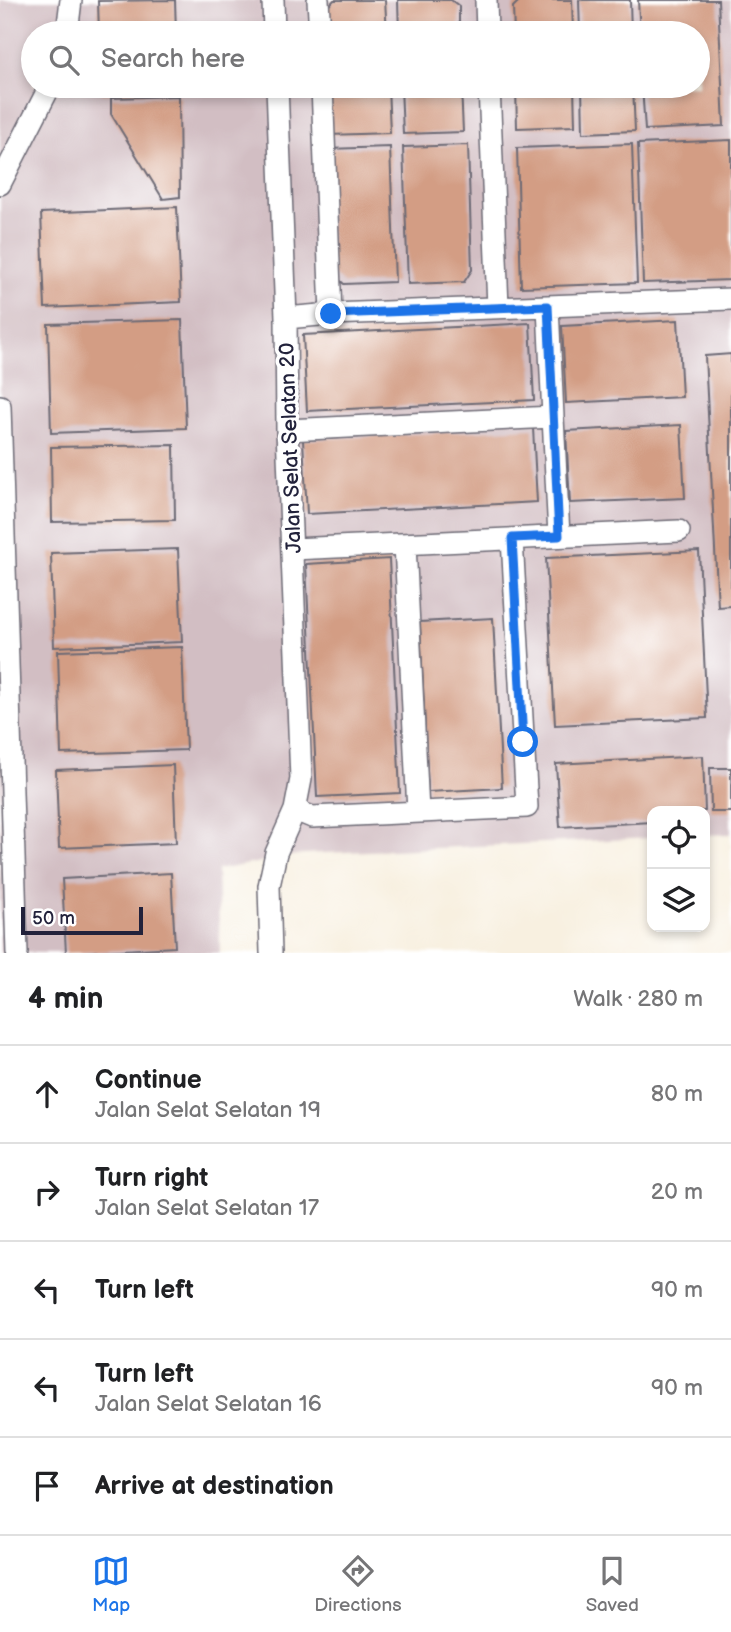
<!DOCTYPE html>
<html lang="en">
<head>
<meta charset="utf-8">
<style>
  body { margin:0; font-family:"Balsamiq Sans",sans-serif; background:#f2f2f2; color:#202124 }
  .controls { position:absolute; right:21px; bottom:21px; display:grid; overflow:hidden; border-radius:14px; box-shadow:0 4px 10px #0003 }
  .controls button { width:63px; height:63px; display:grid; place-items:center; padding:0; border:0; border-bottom:2px solid #e0e0e0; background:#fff; color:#202124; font:35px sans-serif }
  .scale { position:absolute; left:21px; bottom:18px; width:122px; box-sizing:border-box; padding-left:7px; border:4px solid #22223b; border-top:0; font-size:19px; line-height:24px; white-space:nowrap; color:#22223b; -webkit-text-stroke:5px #fff; paint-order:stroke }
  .stop { position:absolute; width:21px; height:21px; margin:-16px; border:5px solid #1a73e8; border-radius:50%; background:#fff }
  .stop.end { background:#1a73e8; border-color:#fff; box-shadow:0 2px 7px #0008 }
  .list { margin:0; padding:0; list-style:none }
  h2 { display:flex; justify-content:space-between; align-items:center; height:91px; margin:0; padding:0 28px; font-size:30px }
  h2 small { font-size:23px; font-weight:400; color:#757577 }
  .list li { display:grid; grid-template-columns:46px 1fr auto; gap:21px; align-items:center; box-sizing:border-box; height:98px; padding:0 28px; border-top:2px solid #e0e0e0 }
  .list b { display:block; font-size:26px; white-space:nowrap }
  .list p { margin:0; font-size:23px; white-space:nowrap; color:#757577 }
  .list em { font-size:23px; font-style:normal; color:#757577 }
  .icon { flex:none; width:38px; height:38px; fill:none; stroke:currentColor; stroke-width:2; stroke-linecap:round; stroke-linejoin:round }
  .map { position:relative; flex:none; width:731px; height:953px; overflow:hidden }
  .search { position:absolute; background:#fff; box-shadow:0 4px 10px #0003; left:21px; right:21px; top:21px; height:77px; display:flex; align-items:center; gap:18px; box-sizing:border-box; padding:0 24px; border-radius:38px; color:#757577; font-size:26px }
  .sheet { height:581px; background:#fff }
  nav { display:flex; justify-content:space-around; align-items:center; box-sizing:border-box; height:98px; border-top:2px solid #e0e0e0; background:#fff; font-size:19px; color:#757577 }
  nav a { display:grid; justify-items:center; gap:4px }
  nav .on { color:#1a73e8 }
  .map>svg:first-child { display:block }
  .industrial { fill:#d2bec3; fill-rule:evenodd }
  .building { fill:#d39d84 }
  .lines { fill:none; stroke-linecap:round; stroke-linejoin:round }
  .minor-casing { stroke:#6d6a75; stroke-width:24 }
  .minor { stroke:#fff; stroke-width:21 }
  .route { stroke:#1a73e8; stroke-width:9 }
  .labels { text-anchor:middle; stroke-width:7; stroke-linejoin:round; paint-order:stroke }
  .street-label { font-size:21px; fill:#22223b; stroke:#fff }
</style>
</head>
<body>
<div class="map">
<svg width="731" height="953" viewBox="0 0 731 953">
  <rect width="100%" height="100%" fill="#fff"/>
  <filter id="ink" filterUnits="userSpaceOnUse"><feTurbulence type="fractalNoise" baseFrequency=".0143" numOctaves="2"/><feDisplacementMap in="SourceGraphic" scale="14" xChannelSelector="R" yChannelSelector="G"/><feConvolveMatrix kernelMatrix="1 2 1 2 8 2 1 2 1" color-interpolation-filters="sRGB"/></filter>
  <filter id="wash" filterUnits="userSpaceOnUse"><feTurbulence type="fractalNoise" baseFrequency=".00686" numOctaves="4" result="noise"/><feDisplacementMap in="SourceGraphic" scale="28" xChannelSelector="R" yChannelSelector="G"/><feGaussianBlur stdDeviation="1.57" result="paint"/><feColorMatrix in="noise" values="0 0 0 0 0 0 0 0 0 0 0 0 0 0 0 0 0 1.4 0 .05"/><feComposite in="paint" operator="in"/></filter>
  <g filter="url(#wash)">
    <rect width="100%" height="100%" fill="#f8f0e0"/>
    <path class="industrial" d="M0,0H731V834L705,835V811H652V838L303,854L217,870L220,953H0ZM33,33H698V86H33Z"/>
    <g id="blocks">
      <path class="building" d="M175,0L176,33H99L98,1Z
        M334,0H385L387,33H324L323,12Z
        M398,0H451L459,6V33H399Z
        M520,0H572L573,33H514L513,7Z
        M579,0H630L631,33H580Z
        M638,0H718L724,126L645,130L642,86H698V33H640Z
        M101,86H178V92L101,94Z
        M326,86H388L390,133L328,135Z
        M401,86H461L463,132L403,134Z
        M516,86H574L575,126L517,128Z
        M582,86H633L635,131L583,133Z
        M179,96L180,197L163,199L111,114V98Z
        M731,140V280L643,283L638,144Z
        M632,144L637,283L521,287L517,148Z
        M468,145L472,270L464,282L408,284L403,147Z
        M390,147L395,282L344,284L332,273L327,149Z
        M177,207L181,302L45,308L41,213Z
        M182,320L186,428L51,433L48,324Z
        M678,320L682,397L566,403L562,326Z
        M530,323L534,400L307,411L303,335Z
        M731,354V606L718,607L705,356Z
        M681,425L685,498L570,503L566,431Z
        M533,428L537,502L307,514L303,440Z
        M174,445L175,520L52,522L51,447Z
        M178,549L182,642L54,647L51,553Z
        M699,551L707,718L555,725L546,558Z
        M389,559L400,793L317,797L306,564Z
        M493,618L502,788L428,792L420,622Z
        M182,647L186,750L61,754L58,651Z
        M703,756L705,811H652V822L560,827L556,764Z
        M173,765L176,843L59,848L56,770Z
        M710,768H731V812H711Z
        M171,873L175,947L66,953L62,879Z"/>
    </g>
  </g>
  <g filter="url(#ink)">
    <use href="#blocks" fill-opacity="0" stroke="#6d6a75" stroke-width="2"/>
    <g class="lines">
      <defs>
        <path id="minor" d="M273,0L274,33
          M318,0L320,33
          M486,0L487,33
          M67,33L71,0
          M322,86L331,314
          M489,86L498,307
          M0,184L50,86
          M286,318L331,314L731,299
          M0,406L17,953
          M553,417L559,536
          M287,430L553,417L548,306
          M405,544L418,812
          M293,549L679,531
          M295,810L312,817L527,807L512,539
          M271,953L269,886L276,853L295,810L301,779L287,430L286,318L277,86"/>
      </defs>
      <use href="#minor" class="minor-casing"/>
      <use href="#minor" class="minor"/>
    </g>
  </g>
  <g class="lines" filter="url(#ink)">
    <path class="route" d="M331,314L548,306L559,536L512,538L523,742"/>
  </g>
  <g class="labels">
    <g class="street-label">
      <text transform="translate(290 448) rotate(-92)" y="7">Jalan Selat Selatan 20</text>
    </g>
  </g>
</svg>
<div class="controls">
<button><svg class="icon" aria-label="locate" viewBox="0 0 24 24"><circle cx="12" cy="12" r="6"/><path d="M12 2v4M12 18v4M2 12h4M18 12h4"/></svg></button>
<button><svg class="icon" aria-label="layers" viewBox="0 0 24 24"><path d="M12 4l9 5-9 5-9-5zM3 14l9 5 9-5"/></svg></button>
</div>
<div class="scale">50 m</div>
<div class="stop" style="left:523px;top:742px"></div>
<div class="stop end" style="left:331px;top:314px"></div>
<div class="search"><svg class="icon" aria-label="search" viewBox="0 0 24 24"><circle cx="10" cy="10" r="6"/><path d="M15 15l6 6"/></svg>Search here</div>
</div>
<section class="sheet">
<h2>4 min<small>Walk · 280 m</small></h2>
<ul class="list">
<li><svg class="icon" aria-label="ahead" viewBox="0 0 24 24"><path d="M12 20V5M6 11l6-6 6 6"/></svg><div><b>Continue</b><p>Jalan Selat Selatan 19</p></div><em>80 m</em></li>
<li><svg class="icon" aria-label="right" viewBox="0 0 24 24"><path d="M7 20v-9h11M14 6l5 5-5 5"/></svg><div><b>Turn right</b><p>Jalan Selat Selatan 17</p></div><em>20 m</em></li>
<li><svg class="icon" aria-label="left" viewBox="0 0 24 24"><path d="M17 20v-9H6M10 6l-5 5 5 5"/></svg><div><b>Turn left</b></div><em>90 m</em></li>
<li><svg class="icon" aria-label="left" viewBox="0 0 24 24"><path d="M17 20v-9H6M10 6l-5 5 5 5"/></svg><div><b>Turn left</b><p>Jalan Selat Selatan 16</p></div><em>90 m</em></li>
<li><svg class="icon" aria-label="arrive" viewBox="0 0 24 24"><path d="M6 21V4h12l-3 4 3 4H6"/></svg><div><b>Arrive at destination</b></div></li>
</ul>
</section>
<nav>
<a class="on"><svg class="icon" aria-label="map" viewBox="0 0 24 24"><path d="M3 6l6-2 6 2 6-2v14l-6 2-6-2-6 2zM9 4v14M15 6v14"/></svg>Map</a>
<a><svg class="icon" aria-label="directions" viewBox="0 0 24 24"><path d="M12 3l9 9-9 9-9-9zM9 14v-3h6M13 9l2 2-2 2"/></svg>Directions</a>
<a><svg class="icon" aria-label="saved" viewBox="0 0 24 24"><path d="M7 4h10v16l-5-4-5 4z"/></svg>Saved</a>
</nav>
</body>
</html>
